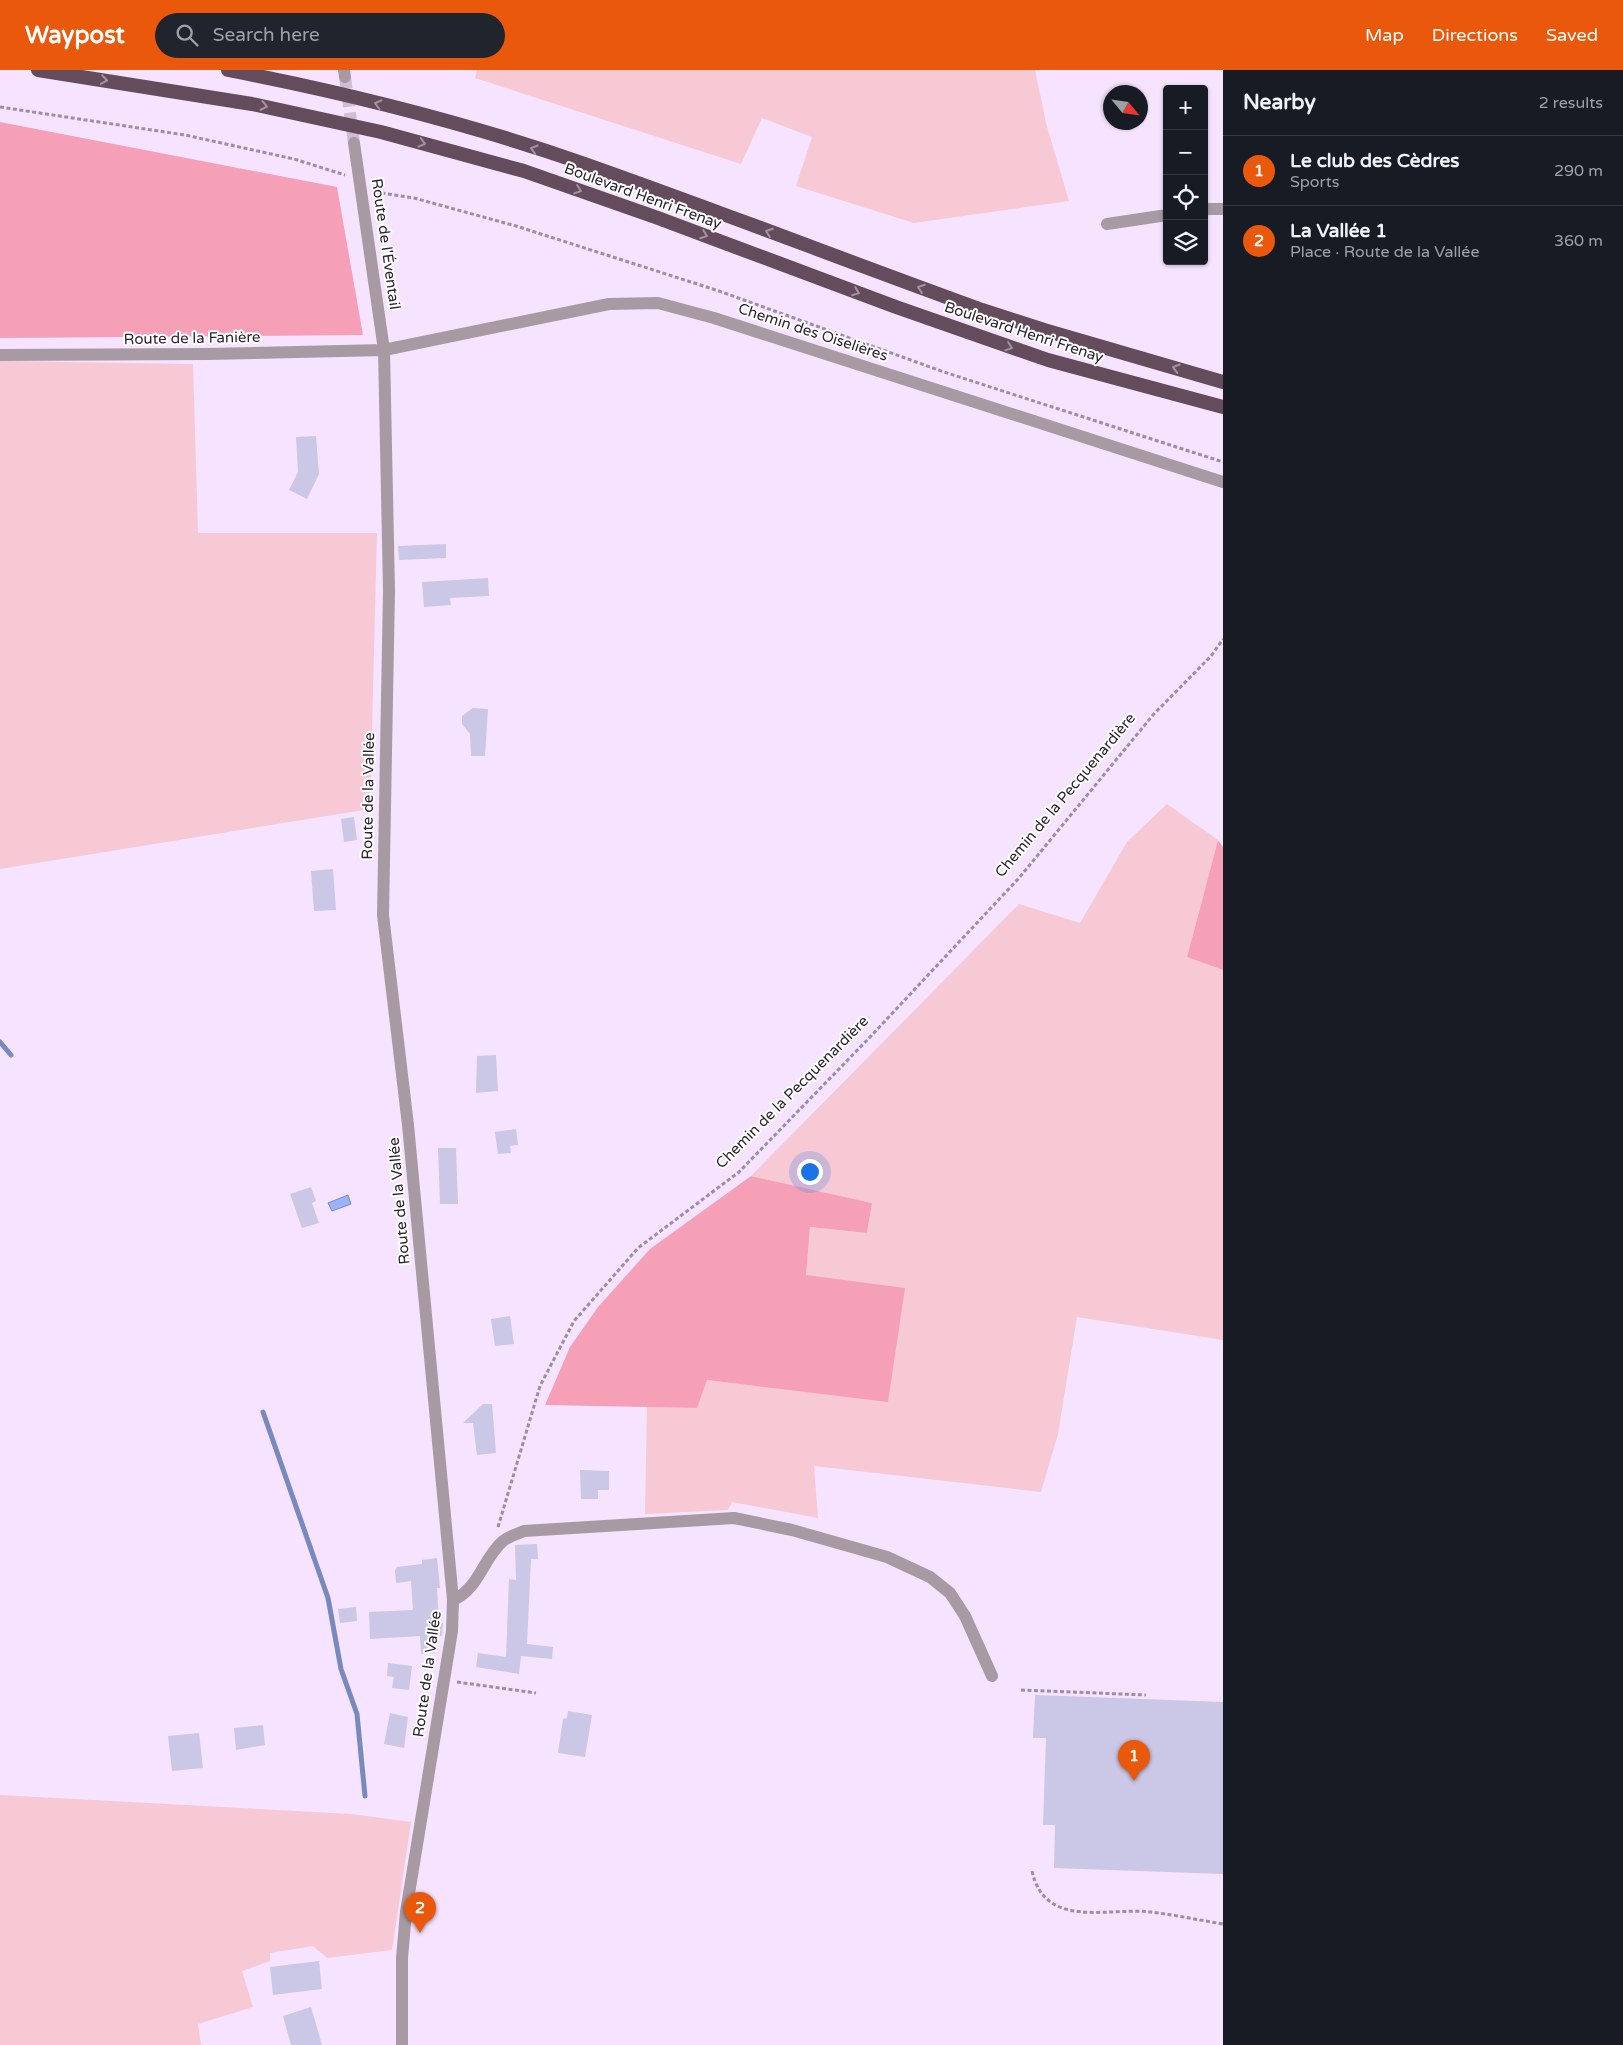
<!DOCTYPE html>
<html lang="en">
<head>
<meta charset="utf-8">
<style>
  body { margin:0; font-family:"Varela Round",sans-serif; background:#20242c; color:#f1f3f6 }
  .controls { position:absolute; right:15px; top:15px; display:grid; overflow:hidden; border-radius:5px; box-shadow:0 1px 4px #0004 }
  .controls button { width:45px; height:45px; display:grid; place-items:center; padding:0; border:0; border-bottom:1px solid #363941; background:#171b24; color:#f1f3f6; font:25px sans-serif }
  .compass { position:absolute; left:1103px; top:15px; width:45px; height:45px; border-radius:50%; background:#171b24; box-shadow:0 1px 4px #0004; rotate:119deg }
  .you { position:absolute; left:809px; top:1101px; width:18px; height:18px; margin:-12px; border:4px solid #fff; border-radius:50%; background:#1a73e8; box-shadow:0 0 0 8px #1a73e833 }
  .badge { display:grid; place-items:center; width:32px; height:32px; border-radius:50%; background:#ea580c; color:#fff; font-size:16px; font-weight:700 }
  .pin { position:absolute; translate:-50% -41px; filter:drop-shadow(0 1px 2px #0008) }
  .pin::after { content:''; position:absolute; top:26px; width:18px; height:15px; background:inherit; clip-path:polygon(0 0,100% 0,50% 100%) }
  .list { margin:0; padding:0; list-style:none }
  h2 { display:flex; justify-content:space-between; align-items:center; height:65px; margin:0; padding:0 20px; font-size:21px }
  h2 small { font-size:16px; font-weight:400; color:#9ea1a6 }
  .list li { display:grid; grid-template-columns:32px 1fr auto; gap:15px; align-items:center; box-sizing:border-box; height:70px; padding:0 20px; border-top:1px solid #363941 }
  .list b { display:block; font-size:19px; white-space:nowrap }
  .list p { margin:0; font-size:16px; white-space:nowrap; color:#9ea1a6 }
  .list em { font-size:16px; font-style:normal; color:#9ea1a6 }
  .icon { flex:none; width:28px; height:28px; fill:none; stroke:currentColor; stroke-width:2; stroke-linecap:round; stroke-linejoin:round }
  .map { position:relative; flex:none; width:1223px; height:1975px; overflow:hidden }
  header { display:flex; align-items:center; gap:30px; box-sizing:border-box; height:70px; padding:0 25px; background:#ea580c; color:#fff }
  header strong { font-size:24px }
  nav { display:flex; gap:28px; margin-inline-start:auto; font-size:18px }
  .search { width:350px; height:45px; background:#20242c; display:flex; align-items:center; gap:12px; box-sizing:border-box; padding:0 18px; border-radius:28px; color:#9ea1a6; font-size:19px }
  main { display:flex }
  aside { flex:1; background:#171b24 }
  .map>svg:first-child { display:block }
  .green { fill:#f7c9d4 }
  .forest { fill:#f6a0b8 }
  .water { fill:#99b4fa; stroke:#7889bd }
  .lines { fill:none; stroke-linecap:round; stroke-linejoin:round }
  .stream { stroke:#7889bd; stroke-width:5 }
  .building { fill:#cbc7e6 }
  .minor-tunnel { stroke:#cdbdd5; stroke-width:12; stroke-dasharray:12 6; stroke-linecap:butt }
  .path { stroke:#9d8fa3; stroke-width:3; stroke-dasharray:4 2.5; stroke-linecap:butt }
  .minor { stroke:#a79aa3; stroke-width:12 }
  .trunk { stroke:#644c5c; stroke-width:14 }
  .oneway { stroke:#a2949d }
  .labels { text-anchor:middle; stroke-width:4; stroke-linejoin:round; paint-order:stroke }
  .street-label { font-size:15px; fill:#2b242e; stroke:#fff }
</style>
</head>
<body>
<header>
<strong>Waypost</strong>
<div class="search"><svg class="icon" aria-label="search" viewBox="0 0 24 24"><circle cx="10" cy="10" r="6"/><path d="M15 15l6 6"/></svg>Search here</div>
<nav><a>Map</a><a>Directions</a><a>Saved</a></nav>
</header>
<main>
<div class="map">
<svg width="1223" height="1975" viewBox="0 0 1223 1975">
  <rect width="100%" height="100%" fill="#f6e3ff"/>
  <path class="green" d="M477,0H1035L1046,53L1069,131L914,153L796,116L812,67L762,48L741,94L475,8Z
    M0,291L193,294L198,463H377L370,739L0,799Z
    M1167,734L1218,770L1187,887L1223,900V1270L1077,1247L1058,1364L1041,1422L814,1396L818,1448L732,1432L728,1440L645,1444L647,1337L697,1338L706,1310L888,1331L806,1205L810,1157L867,1163L872,1133L751,1106L1019,834L1080,853L1127,772Z
    M0,1725L351,1744L411,1752L392,1880L327,1888L313,1876L270,1883V1891L242,1901L253,1937L198,1954L201,1975H0Z"/>
  <path class="forest" d="M0,52L337,117L363,265L0,268Z
    M1218,770L1223,777V900L1187,887Z
    M751,1106L872,1133L867,1163L810,1157L806,1205L905,1218L888,1332L707,1310L697,1338L545,1335L570,1277L598,1237L650,1179Z"/>
  <path class="water" d="M348,1125L351,1134L332,1141L328,1133Z"/>
  <g class="lines">
    <path class="stream" d="M0,972L11,985
      M263,1342L328,1528L341,1599L357,1644L365,1726"/>
  </g>
  <path class="building" d="M316,366L319,404L307,429L289,420L298,402L296,367Z
    M446,474V488L399,490L398,476Z
    M488,508L489,526L450,528L451,535L424,537L422,512Z
    M473,638L488,639L485,686H471L470,664L462,654V646Z
    M354,747L357,770L344,772L341,749Z
    M333,799L336,840L314,841L311,801Z
    M496,985L498,1021L476,1023L477,986Z
    M516,1059L518,1075L510,1076L511,1083L498,1084L495,1062Z
    M438,1078H456L458,1134H440Z
    M311,1117L316,1131L312,1133L319,1153L302,1158L290,1124Z
    M510,1246L514,1274L495,1276L491,1249Z
    M483,1334H492L496,1383L477,1385L473,1353H463Z
    M580,1400L609,1401V1420H598V1429H581Z
    M537,1474L538,1489H531L527,1574L553,1577L552,1589L521,1586L519,1604L476,1597L478,1583L506,1587L509,1509L516,1510L515,1475Z
    M437,1488L440,1518H437L439,1553H443L442,1566L434,1567L435,1583L421,1584L420,1566L370,1569L369,1542L413,1540L411,1511L396,1513L395,1500L397,1497L422,1494V1490Z
    M356,1537L357,1551L340,1553L338,1539Z
    M388,1593L412,1596L409,1620L392,1618L394,1607L387,1606Z
    M1035,1625L1223,1632V1804L1054,1798L1055,1755H1043L1046,1668H1033Z
    M568,1641L592,1645L585,1687L558,1683L563,1649L567,1648Z
    M390,1643L408,1647L404,1678L384,1674Z
    M263,1655L265,1675L236,1680L234,1658Z
    M199,1663L203,1698L172,1701L168,1666Z
    M319,1891L322,1919L273,1925L270,1897Z
    M311,1937L322,1975H291L283,1946Z"/>
  <g class="lines">
    <path class="minor-tunnel" d="M345,7L354,73"/>
    <path class="path" d="M0,37L185,65L294,89L345,105
      M375,122L414,128L516,156L719,221L944,302L1223,392
      M498,1457L540,1316L574,1251L638,1178L739,1102L871,966L1019,808L1153,645L1211,586L1223,569
      M457,1612L536,1623
      M1021,1620L1146,1625
      M1032,1801C1045,1860 1108,1837 1151,1842C1175,1845 1199,1850 1223,1854"/>
    <path class="minor" d="M344,0L345,7
      M354,73L384,280L389,520L383,845L408,1055L453,1530L452,1561L406,1842L402,1888V1975
      M1204,139H1223
      M1107,154L1167,145
      M0,285L207,284L384,280L609,234L658,233L714,248L1223,412
      M453,1530C479,1519 483,1488 503,1471C509,1466 517,1464 524,1461L734,1448L792,1460L887,1487L930,1507L950,1523L965,1546L992,1606"/>
    <path class="trunk" d="M38,0L252,34L381,62L524,101L658,148L896,237L1048,290L1223,337
      M228,0C347,23 467,53 582,93C716,140 849,192 982,240L1044,260L1223,312"/>
  </g>
  <defs><path id="oneway-chevron" d="M-2-3.5L2.5 0L-2 3.5" fill="none" stroke-width="1.6" stroke-linecap="round" stroke-linejoin="round" transform="scale(1.25)"/></defs>
  <g class="oneway">
    <use href="#oneway-chevron" transform="translate(104 10) rotate(9)"/>
    <use href="#oneway-chevron" transform="translate(378 34) rotate(-166)"/>
    <use href="#oneway-chevron" transform="translate(264 36) rotate(12)"/>
    <use href="#oneway-chevron" transform="translate(422 73) rotate(15)"/>
    <use href="#oneway-chevron" transform="translate(534 79) rotate(-163)"/>
    <use href="#oneway-chevron" transform="translate(578 120) rotate(19)"/>
    <use href="#oneway-chevron" transform="translate(769 162) rotate(-160)"/>
    <use href="#oneway-chevron" transform="translate(704 165) rotate(21)"/>
    <use href="#oneway-chevron" transform="translate(921 218) rotate(-160)"/>
    <use href="#oneway-chevron" transform="translate(856 222) rotate(21)"/>
    <use href="#oneway-chevron" transform="translate(1009 277) rotate(19)"/>
    <use href="#oneway-chevron" transform="translate(1176 298) rotate(-164)"/>
  </g>
  <g class="labels">
    <g class="street-label">
      <text transform="translate(643 126) rotate(20)" y="5">Boulevard Henri Frenay</text>
      <text transform="translate(386 174) rotate(82)" y="5">Route de l'Éventail</text>
      <text transform="translate(813 262) rotate(18)" y="5">Chemin des Oiselières</text>
      <text transform="translate(1024 262) rotate(18)" y="5">Boulevard Henri Frenay</text>
      <text transform="translate(192 268) rotate(-1)" y="5">Route de la Fanière</text>
      <text transform="translate(1065 725) rotate(-50)" y="5">Chemin de la Pecquenardière</text>
      <text transform="translate(368 726) rotate(-89)" y="5">Route de la Vallée</text>
      <text transform="translate(792 1022) rotate(-45)" y="5">Chemin de la Pecquenardière</text>
      <text transform="translate(399 1131) rotate(-95)" y="5">Route de la Vallée</text>
      <text transform="translate(427 1604) rotate(-82)" y="5">Route de la Vallée</text>
    </g>
  </g>
</svg>
<div class="controls">
<button>+</button>
<button>−</button>
<button><svg class="icon" aria-label="locate" viewBox="0 0 24 24"><circle cx="12" cy="12" r="6"/><path d="M12 2v4M12 18v4M2 12h4M18 12h4"/></svg></button>
<button><svg class="icon" aria-label="layers" viewBox="0 0 24 24"><path d="M12 4l9 5-9 5-9-5zM3 14l9 5 9-5"/></svg></button>
</div>
<svg class="compass" viewBox="-18 -18 36 36"><path d="M0-13l5 13h-10z" fill="#e53935"/><path d="M0 13l5-13h-10z" fill="#9ea1a6"/></svg>
<div class="you"></div>
<div class="pin badge" style="left:1134px;top:1711px">1</div>
<div class="pin badge" style="left:420px;top:1863px">2</div>
</div>
<aside>
<h2>Nearby<small>2 results</small></h2>
<ul class="list">
<li><span class="badge">1</span><div><b>Le club des Cèdres</b><p>Sports</p></div><em>290 m</em></li>
<li><span class="badge">2</span><div><b>La Vallée 1</b><p>Place · Route de la Vallée</p></div><em>360 m</em></li>
</ul>
</aside>
</main>
</body>
</html>
